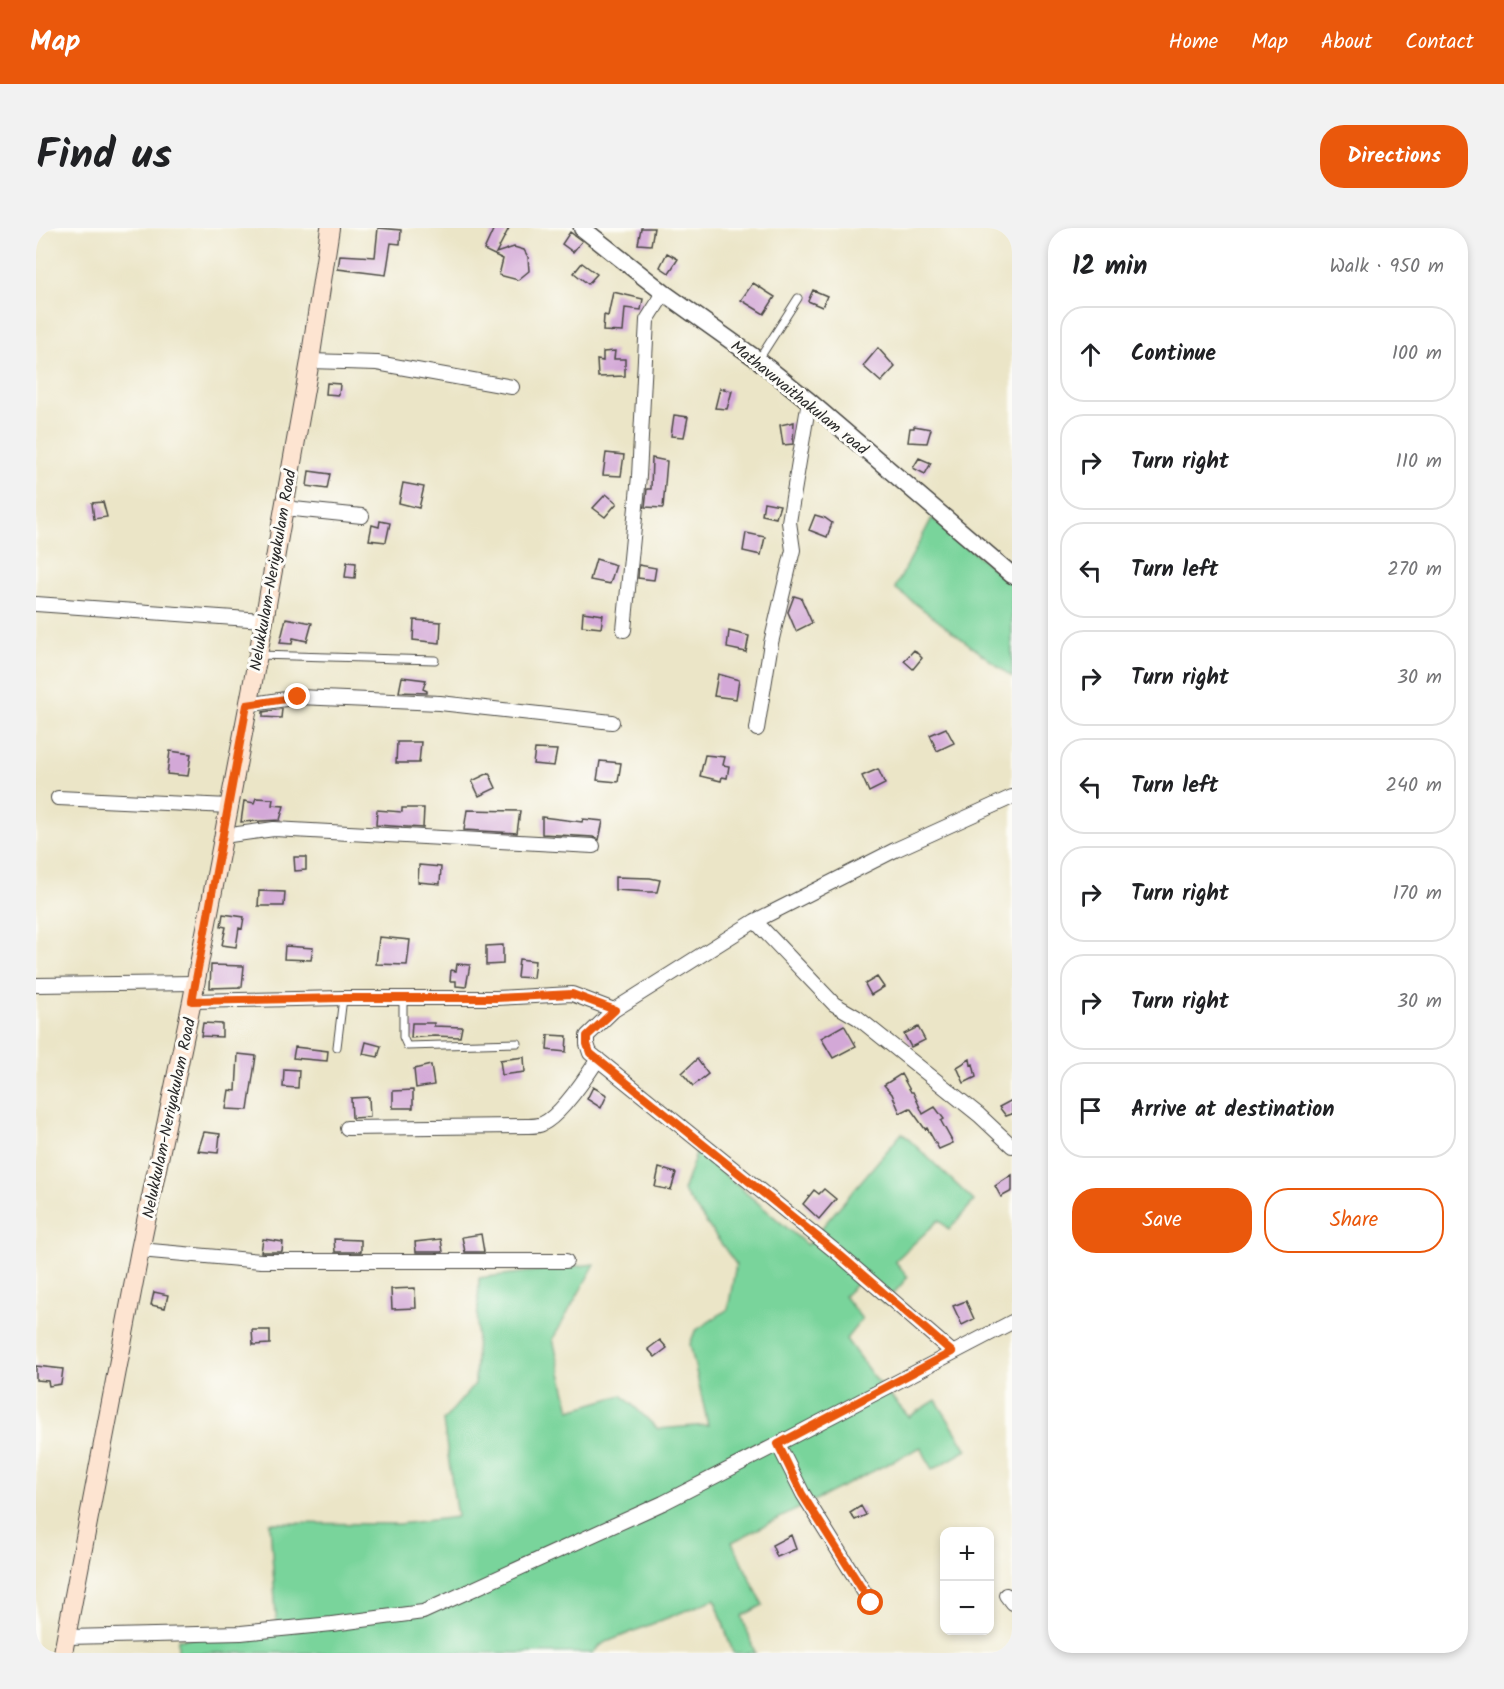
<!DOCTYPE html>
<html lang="en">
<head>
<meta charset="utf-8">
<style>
  body { margin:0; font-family:Kalam,sans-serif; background:#f2f2f2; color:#202124 }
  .controls { position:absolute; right:18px; bottom:18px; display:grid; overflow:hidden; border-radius:12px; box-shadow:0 3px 9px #0003 }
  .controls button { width:54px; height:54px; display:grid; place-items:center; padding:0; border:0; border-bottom:2px solid #e0e0e0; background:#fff; color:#202124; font:30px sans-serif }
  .stop { position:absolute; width:18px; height:18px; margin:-14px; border:4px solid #ea580c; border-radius:50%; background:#fff }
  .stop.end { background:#ea580c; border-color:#fff; box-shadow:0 2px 6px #0008 }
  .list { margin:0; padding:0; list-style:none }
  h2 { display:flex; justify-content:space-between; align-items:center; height:78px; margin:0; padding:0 24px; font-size:26px }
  h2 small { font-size:20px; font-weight:400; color:#757577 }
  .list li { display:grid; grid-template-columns:39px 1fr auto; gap:18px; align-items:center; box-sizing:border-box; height:96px; margin:0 12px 12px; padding:0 12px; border:2px solid #e0e0e0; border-radius:24px }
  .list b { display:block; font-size:22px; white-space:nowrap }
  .list em { font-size:20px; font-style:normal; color:#757577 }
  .actions { display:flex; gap:12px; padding:18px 24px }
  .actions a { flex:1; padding:14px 0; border:2px solid #ea580c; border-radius:24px; text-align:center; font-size:21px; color:#ea580c }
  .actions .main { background:#ea580c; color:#fff }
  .icon { flex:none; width:33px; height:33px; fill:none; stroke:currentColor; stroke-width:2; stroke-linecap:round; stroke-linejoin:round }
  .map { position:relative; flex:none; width:976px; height:1425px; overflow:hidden; border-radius:24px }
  header { display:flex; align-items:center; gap:36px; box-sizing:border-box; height:84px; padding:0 30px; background:#ea580c; color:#fff }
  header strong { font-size:28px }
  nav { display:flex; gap:33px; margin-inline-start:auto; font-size:21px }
  .intro { display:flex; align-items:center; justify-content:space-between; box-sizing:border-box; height:144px; padding:0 36px }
  h1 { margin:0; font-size:42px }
  .button { padding:15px 27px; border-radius:24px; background:#ea580c; color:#fff; font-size:21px; font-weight:700 }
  main { display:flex; gap:36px; padding:0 36px }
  aside { flex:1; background:#fff; border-radius:24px; box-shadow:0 3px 9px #0003 }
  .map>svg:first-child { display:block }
  .green { fill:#79d49b; stroke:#528063; stroke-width:1.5 }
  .building { fill:#d3a8d7 }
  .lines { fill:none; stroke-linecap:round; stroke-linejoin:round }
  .service-casing { stroke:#484742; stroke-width:9 }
  .minor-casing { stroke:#484742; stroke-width:16 }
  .tertiary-casing { stroke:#484742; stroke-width:19 }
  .secondary-casing { stroke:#484742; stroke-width:20 }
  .service { stroke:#fff; stroke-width:7 }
  .minor { stroke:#fff; stroke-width:14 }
  .tertiary { stroke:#fff; stroke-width:16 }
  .secondary { stroke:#fde4d1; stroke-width:18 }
  .route { stroke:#ea580c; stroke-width:8 }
  .labels { text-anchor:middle; stroke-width:6; stroke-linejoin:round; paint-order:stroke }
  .street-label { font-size:16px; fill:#2b2b2b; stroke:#fdfcf7 }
</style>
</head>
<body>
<header>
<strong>Map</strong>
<nav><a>Home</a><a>Map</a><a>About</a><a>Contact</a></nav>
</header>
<div class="intro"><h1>Find us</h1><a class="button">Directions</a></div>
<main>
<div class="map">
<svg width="976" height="1425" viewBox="0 0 976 1425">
  <rect width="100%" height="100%" fill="#fdfcf7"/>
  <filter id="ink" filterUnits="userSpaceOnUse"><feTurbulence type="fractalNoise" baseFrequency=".0167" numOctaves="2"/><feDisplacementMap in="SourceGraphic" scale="12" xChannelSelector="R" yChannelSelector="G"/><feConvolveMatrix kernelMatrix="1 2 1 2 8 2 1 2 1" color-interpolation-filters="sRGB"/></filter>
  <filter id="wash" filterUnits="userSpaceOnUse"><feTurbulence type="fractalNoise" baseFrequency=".008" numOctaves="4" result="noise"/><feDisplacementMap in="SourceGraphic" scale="24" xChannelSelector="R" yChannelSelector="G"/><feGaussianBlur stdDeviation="1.35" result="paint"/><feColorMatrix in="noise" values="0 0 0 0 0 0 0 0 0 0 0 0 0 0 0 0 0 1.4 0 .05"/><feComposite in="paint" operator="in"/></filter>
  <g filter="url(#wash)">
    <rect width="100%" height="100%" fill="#ebe5c7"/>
    <path class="green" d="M896,290L976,356V449L859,360Z
      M866,905L938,973L913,1002L903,992L859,1033L872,1049L848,1076L826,1051L808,1068L826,1091L810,1111L837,1148L873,1189L900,1172L931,1222L896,1242L885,1219L696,1314L727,1377L706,1388L719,1425H697L679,1371L568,1415L556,1425H142V1411L241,1403L234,1295L363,1296L421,1289L407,1193L439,1156L443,1050L559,1036L517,1111L534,1182L586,1167L622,1201L672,1197L654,1116L659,1103L692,1081L700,1036L647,963L661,923L771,1017Z"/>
    <g id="blocks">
      <path class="building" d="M342,0L365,2L364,16L355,15L350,47L302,41L304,27L339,29Z
        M458,0H473L460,25L478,19L488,22L492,29L493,43L482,52L463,47L467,31L448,22Z
        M605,0H618L615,17L602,16Z
        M534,4L546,13L537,24L526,16Z
        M631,25L642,31L633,45L624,39Z
        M546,35L561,46L552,56L538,45Z
        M717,55L739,69L728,86L705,72Z
        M777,62L791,68L786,79L772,73Z
        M577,64L607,71L605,82L589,80L587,104L567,103L568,87L572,88Z
        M842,120L859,139L845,154L827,138Z
        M579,123L578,131H589V148L562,149L561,132L567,133V124Z
        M291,155L304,156L303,167L290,166Z
        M684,160L696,163L691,181L679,180Z
        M638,187L652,189L648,209L635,208Z
        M758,194L757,216L747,217L744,197Z
        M878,198L895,201L891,215L872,214L874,200H878Z
        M570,225L588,227L585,248L567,247Z
        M616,230L631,233L627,280L609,279L611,261H615Z
        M883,230L895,235L889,246L877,240Z
        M273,243L294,246L291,261L271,258Z
        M367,255L388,259L383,280L363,275Z
        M570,266L581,275L569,289L557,280Z
        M67,274L71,289L58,291L56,275Z
        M728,274L744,277L740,290L726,287Z
        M779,287L789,290L796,295L791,309L773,302Z
        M344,293L354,295L350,314L333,312L336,297L343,299Z
        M710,305L729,309L725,327L707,323Z
        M560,331L580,337L574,356L554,352Z
        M311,334L320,335L319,350L309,349Z
        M603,337L620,340L618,352L602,350Z
        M758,368L765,370L776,395L760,403L752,384Z
        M547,384L567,387L565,400L546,398Z
        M250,390L276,395L271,413L257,410L256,416L244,415Z
        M378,392L405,394L404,415L377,412Z
        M693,403L713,408L710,424L691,420Z
        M878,422L886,430L877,441L868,433Z
        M682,446L703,452L700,471L678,468Z
        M366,449L390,452L387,461L391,463V465L363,464Z
        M246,481L245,490L227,489V484Z
        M910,500L918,515L901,523L894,507Z
        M361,514H385L383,535H360Z
        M499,521L521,522L518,538L497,536Z
        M134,523L155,526L152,548L131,546Z
        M669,527L689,529L687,537L693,538L691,550L686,549L685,553L664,548Z
        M564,533L585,535L582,554L561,552Z
        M842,541L849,556L833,564L826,548Z
        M453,545L460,560L443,568L436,553Z
        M220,570L237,571L236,577L248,578L244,592L205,594L208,573L218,575Z
        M366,580H388L387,600L340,597L341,582L366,584Z
        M431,582L484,583L481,605L428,602Z
        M506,589L546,594L547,591L567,593L563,612L557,609L506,606Z
        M258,629H270V642L259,643Z
        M383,637L405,639L404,656L382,654Z
        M579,649L614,650L624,652L621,664H613L579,662Z
        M223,663L249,664L248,678H222Z
        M187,686L208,689L206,701L203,700L200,719L186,717L190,699L185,698Z
        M343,709L374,712L371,737L340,736Z
        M467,717V736L450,737V718Z
        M249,718L277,720L275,732L248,731Z
        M483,731L499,733L497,750L481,749Z
        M421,736L434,737L430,759L420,758V753H414L415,742L420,743Z
        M175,737L208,738L206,759L174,760Z
        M841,749L848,759L835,767L829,756Z
        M167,795L186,796V809L165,808Z
        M376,795H398V798L426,799L424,809L398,808L375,810Z
        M808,797L820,818L797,830L785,810Z
        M882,799L889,812L875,819L868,806Z
        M512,807L531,808L530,824L511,822Z
        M330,814L345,818L342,829L327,826Z
        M259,819L292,823L291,833L257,830Z
        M202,826L220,828L212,882L190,881L193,862L200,863Z
        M488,829L489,844L466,847L464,832Z
        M661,831L672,846L657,858L646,845Z
        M934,831L935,837L937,836L940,849L928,855L921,839Z
        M395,837L398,857L380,860L378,841Z
        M248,841L263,842L262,860L247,859Z
        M865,846L875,864H877L887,886L899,879L908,891L905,893L917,915L903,921L891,900L889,901L874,880L864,885L856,866L848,857Z
        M557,859L571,867L565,880L551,871Z
        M377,862V880H357V863Z
        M333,869L334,889L316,890L315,870Z
        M976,872V886L970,888L963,879Z
        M168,904L184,906L182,925L162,923Z
        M623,940L640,945L635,962L619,959Z
        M976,947V963L965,969L959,958Z
        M788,961L800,971L783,991L767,976L778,962L783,966Z
        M445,1006L448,1024H429L426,1009Z
        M227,1011L247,1014L246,1024H225Z
        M298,1011L325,1012V1024H299Z
        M405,1011L407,1024H380L379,1014Z
        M379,1060L380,1080L356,1081L355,1061Z
        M118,1064L132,1067L129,1080L115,1077Z
        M930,1073L938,1091L926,1097L917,1078Z
        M216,1102H234V1116L217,1117Z
        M624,1112L631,1120L619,1129L612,1121Z
        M0,1138L27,1141L25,1156L13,1158L12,1153L0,1152Z
        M825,1278L830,1287L819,1292L814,1285Z
        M755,1307L760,1321L741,1329L736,1317Z"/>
    </g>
  </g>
  <g filter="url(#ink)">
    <use href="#blocks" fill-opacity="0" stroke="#484742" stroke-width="1.5"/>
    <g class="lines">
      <defs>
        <path id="service" d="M723,131L762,70
          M222,427L399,432
          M367,770V809L371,818L482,815
          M301,819L307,770"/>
        <path id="minor" d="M274,133L341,135L476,159
          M248,280L326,288
          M0,376L228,392
          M588,402L603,248L611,92L628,65
          M211,477L262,469L404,475L576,494
          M721,501L735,415L757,322L753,294L773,173
          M22,570L193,578
          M187,608L238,601L557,618
          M719,693L798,776L822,790L943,887L976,918
          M0,757L160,755
          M156,773L307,770H460L536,766L578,782
          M311,900L492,898C496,898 502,898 506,896C524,888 551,848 562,831
          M104,1022L225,1033H530
          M916,1124L804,1027L554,825L551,816V808L578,782L719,693L859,622L976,569
          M970,1367L976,1375
          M835,1375L767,1266L742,1216L976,1094
          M31,1409L205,1405L296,1396L387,1384L627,1275L742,1216"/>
        <path id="tertiary" d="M546,0L628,65L722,132L773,173L976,347"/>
        <path id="secondary" d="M27,1425L104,1022L156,773L222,427L274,133L294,0"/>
      </defs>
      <use href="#service" class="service-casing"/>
      <use href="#minor" class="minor-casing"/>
      <use href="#tertiary" class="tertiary-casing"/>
      <use href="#secondary" class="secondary-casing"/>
      <use href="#service" class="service"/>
      <use href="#minor" class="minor"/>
      <use href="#tertiary" class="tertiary"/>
      <use href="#secondary" class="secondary"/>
    </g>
  </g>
  <g class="lines" filter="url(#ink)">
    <path class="route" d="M262,469L211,477L156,773L307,770H460L536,766L579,782L551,808V816L554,825L804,1027L916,1124L742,1216L766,1266L835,1375"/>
  </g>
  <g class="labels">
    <g class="street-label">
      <text transform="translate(764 169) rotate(39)" y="6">Mathavuvaithakulam road</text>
      <text transform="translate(236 342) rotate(-80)" y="6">Nelukkulam-Neriyakulam Road</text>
      <text transform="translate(132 890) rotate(-78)" y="6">Nelukkulam-Neriyakulam Road</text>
    </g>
  </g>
</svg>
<div class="controls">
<button>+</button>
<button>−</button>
</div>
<div class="stop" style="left:835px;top:1375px"></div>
<div class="stop end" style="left:262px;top:469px"></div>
</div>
<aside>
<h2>12 min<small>Walk · 950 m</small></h2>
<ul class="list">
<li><svg class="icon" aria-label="ahead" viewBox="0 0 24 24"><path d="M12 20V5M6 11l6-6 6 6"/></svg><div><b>Continue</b></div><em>100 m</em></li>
<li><svg class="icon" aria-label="right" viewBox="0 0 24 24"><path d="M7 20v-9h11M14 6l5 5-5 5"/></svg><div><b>Turn right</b></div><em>110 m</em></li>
<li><svg class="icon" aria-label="left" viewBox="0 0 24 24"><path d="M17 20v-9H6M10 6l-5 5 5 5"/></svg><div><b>Turn left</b></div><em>270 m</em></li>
<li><svg class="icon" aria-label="right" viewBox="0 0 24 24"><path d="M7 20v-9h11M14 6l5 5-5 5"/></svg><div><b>Turn right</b></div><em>30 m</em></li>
<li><svg class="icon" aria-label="left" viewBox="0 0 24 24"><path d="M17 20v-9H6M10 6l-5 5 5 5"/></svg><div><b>Turn left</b></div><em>240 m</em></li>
<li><svg class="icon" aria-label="right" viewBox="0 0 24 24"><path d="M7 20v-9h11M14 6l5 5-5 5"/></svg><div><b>Turn right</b></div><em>170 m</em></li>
<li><svg class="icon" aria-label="right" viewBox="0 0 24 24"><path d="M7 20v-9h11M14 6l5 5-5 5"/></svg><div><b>Turn right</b></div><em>30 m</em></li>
<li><svg class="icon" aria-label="arrive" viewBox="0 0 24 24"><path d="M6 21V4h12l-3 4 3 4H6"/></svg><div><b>Arrive at destination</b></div></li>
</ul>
<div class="actions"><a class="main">Save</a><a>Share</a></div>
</aside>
</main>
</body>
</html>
